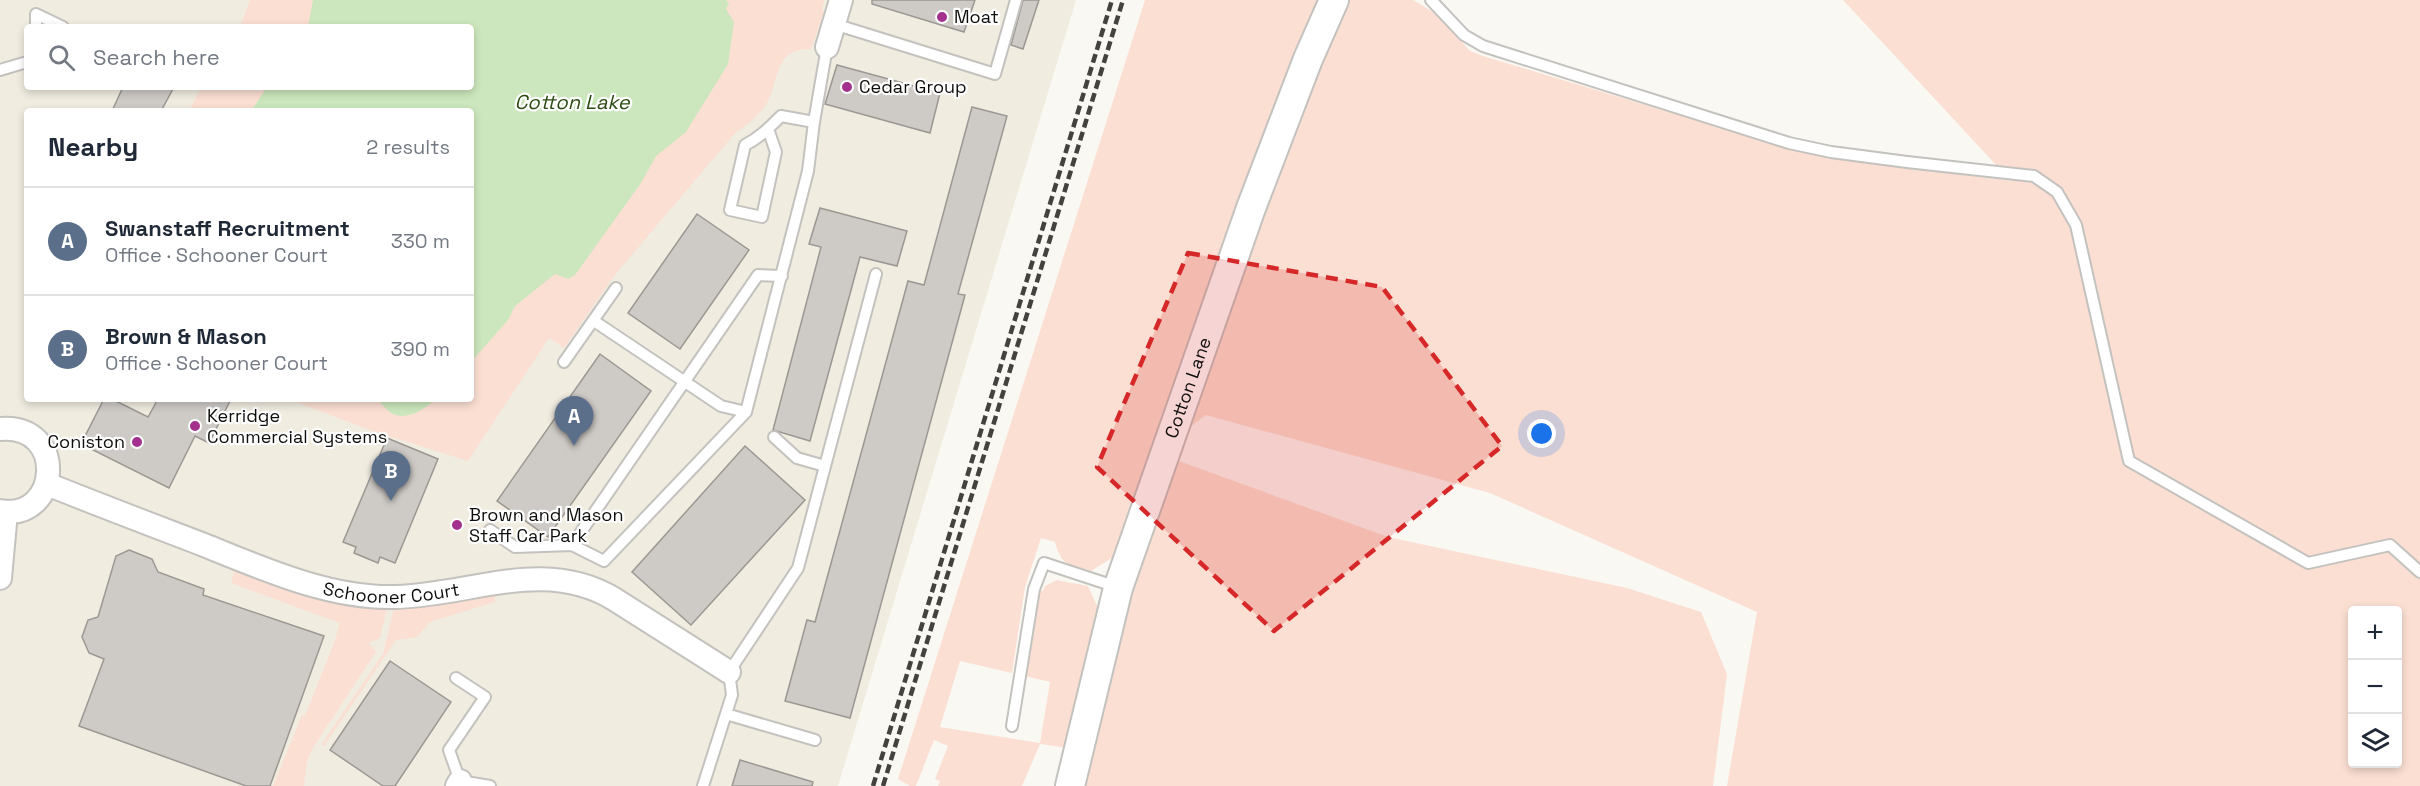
<!DOCTYPE html>
<html lang="en">
<head>
<meta charset="utf-8">
<style>
  body { margin:0; font-family:"Space Grotesk",sans-serif; background:#f2f2f3; color:#1f2937 }
  .controls { position:absolute; right:18px; bottom:18px; display:grid; overflow:hidden; border-radius:6px; box-shadow:0 3px 9px #0003 }
  .controls button { width:54px; height:54px; display:grid; place-items:center; padding:0; border:0; border-bottom:2px solid #e0e1e3; background:#fff; color:#1f2937; font:30px sans-serif }
  .you { position:absolute; left:1542px; top:434px; width:21px; height:21px; margin:-15px; border:4px solid #fff; border-radius:50%; background:#1a73e8; box-shadow:0 0 0 9px #1a73e833 }
  .badge { display:grid; place-items:center; width:39px; height:39px; border-radius:50%; background:#0b8043; color:#fff; font-size:20px; font-weight:700 }
  .pin { position:absolute; translate:-50% -50px; filter:drop-shadow(0 2px 3px #0008) }
  .pin::after { content:''; position:absolute; top:32px; width:21px; height:18px; background:inherit; clip-path:polygon(0 0,100% 0,50% 100%) }
  .list { margin:0; padding:0; list-style:none }
  h2 { display:flex; justify-content:space-between; align-items:center; height:78px; margin:0; padding:0 24px; font-size:26px }
  h2 small { font-size:20px; font-weight:400; color:#747a83 }
  .list li { display:grid; grid-template-columns:39px 1fr auto; gap:18px; align-items:center; box-sizing:border-box; height:108px; padding:0 24px; border-top:2px solid #e0e1e3 }
  .list b { display:block; font-size:22px; white-space:nowrap }
  .list p { margin:0; font-size:20px; white-space:nowrap; color:#747a83 }
  .list em { font-size:20px; font-style:normal; color:#747a83 }
  .icon { flex:none; width:33px; height:33px; fill:none; stroke:currentColor; stroke-width:2; stroke-linecap:round; stroke-linejoin:round }
  .map { position:relative; flex:none; width:2420px; height:786px; overflow:hidden }
  .search { position:absolute; background:#fff; box-shadow:0 3px 9px #0003; left:24px; top:24px; width:450px; height:66px; display:flex; align-items:center; gap:15px; box-sizing:border-box; padding:0 21px; border-radius:6px; color:#747a83; font-size:22px }
  .panel { position:absolute; background:#fff; box-shadow:0 3px 9px #0003; left:24px; top:108px; width:450px; height:294px; border-radius:6px }
  .map>svg:first-child { display:block }
  .built { fill:#f0ece0; fill-rule:evenodd }
  .green { fill:#fbdfd3; fill-rule:evenodd }
  .water { fill:#cce7bd }
  .building { fill:#cecac6; stroke:#9b9894; stroke-width:1.5 }
  .lines { fill:none; stroke-linecap:round; stroke-linejoin:round }
  .service-casing { stroke:#c4c2be; stroke-width:14 }
  .minor-casing { stroke:#c4c2be; stroke-width:26 }
  .tertiary-casing { stroke:#c4c2be; stroke-width:32 }
  .service { stroke:#fff; stroke-width:10 }
  .minor { stroke:#fff; stroke-width:22 }
  .tertiary { stroke:#fff; stroke-width:28 }
  .rail { stroke:#43423f; stroke-width:4.5; stroke-dasharray:9 4.5; stroke-linecap:butt }
  .marked { fill:#d62828; fill-opacity:0.2; stroke:#d62828; stroke-width:4.5; stroke-dasharray:12 8; stroke-linejoin:round }
  .poi-dot { fill:#a2308c; stroke:#fff; stroke-width:2 }
  .labels { text-anchor:middle; stroke-width:4.5; stroke-linejoin:round; paint-order:stroke }
  .poi-label { font-size:18px; fill:#0e0e0c; stroke:#fff; text-anchor:start }
  .street-label { font-size:18px; fill:#0e0e0c; stroke:#fff }
  .water-label { font-size:20px; font-style:italic; fill:#2a4b11; stroke:#fff }
</style>
</head>
<body>
<div class="map">
<svg width="2420" height="786" viewBox="0 0 2420 786">
  <rect width="100%" height="100%" fill="#faf8f3"/>
  <path class="built" d="M0,0H1076L838,786H0ZM27,27H471V87H27ZM27,111H471V399H27Z"/>
  <path class="green" d="M250,0H824L822,10L824,12L811,49C773,48 780,80 767,103C759,116 748,124 736,132L614,276L564,348L549,338L468,461L367,429L288,399H471V111H189L201,87H471V27H240Z
    M1145,0H1324L1112,558L1091,571C1070,565 1061,566 1055,542L1041,538L1025,587L1012,673L960,661L940,727L1040,743L1050,682L1025,676L1039,590L1043,591L1045,586L1057,580L1088,586L1099,610L1067,748L1040,744L1022,786H938L940,781L935,779L948,746L934,740L916,786H910L898,779Z
    M1345,0H1413L1438,15L1470,51L1483,56L1782,146L1836,157L2011,181L1843,0H2420V786H1727L1757,612L1490,493L1206,415L1176,437ZM2352,610H2398V764H2352Z
    M1176,460L1388,537L1627,588L1701,612L1727,674L1713,786H1080L1121,609Z
    M235,569L387,608L380,638L369,643L376,652L312,749L307,762L304,786H273L302,715L305,716L334,643L340,623L231,583Z
    M495,595V602L430,622L417,637L396,640L324,746L321,745L383,654L394,608Z"/>
  <path class="water" d="M313,0H726L729,3L726,9L734,22L728,64L686,132L656,156L641,183L575,275L568,279L555,274L515,306L508,320L471,362V111H251L267,87H471V27H308Z
    M376,399H436C424,409 406,422 391,413C386,409 381,403 376,399Z"/>
  <path class="building" d="M872,0H975L964,32L872,4Z
    M1023,0H1039L1023,49L1011,45Z
    M837,65L940,93L930,133L825,104Z
    M123,87H174L161,111H112Z
    M972,107L1007,116L958,294L965,295L850,718L785,701L807,620L815,622L908,281L924,285Z
    M820,208L907,231L897,266L860,257L810,441L773,430L821,247L809,244Z
    M697,214L749,250L680,349L628,313Z
    M600,354L651,391L548,537L497,501Z
    M104,399H112L148,417L158,399H231L209,443L195,436L169,488L81,444Z
    M387,438L438,459L395,563L380,557L378,563L354,553L356,547L343,542Z
    M745,446L805,500L691,625L632,572Z
    M129,550L152,559L158,572L204,589L203,595L324,636L270,786H246L79,726L104,659L89,653L82,637L88,620L98,617L116,556Z
    M390,661L451,702L395,786H383L330,750Z
    M740,760L813,782L812,786H732Z"/>
  <g class="lines">
    <defs>
      <path id="service" d="M1431,0L1464,35L1483,46L1789,143L1831,152L1907,162L2034,176L2057,192L2076,225L2129,461L2308,563L2390,545L2420,572
        M834,24L995,74L1016,0
        M36,27V14L63,27
        M0,70L27,62
        M768,129L776,152L762,217L730,210L745,145C759,138 769,128 781,116L814,122
        M782,276L758,275L572,545L604,561L746,412L808,171L814,122L827,47
        M594,321L721,406L746,412
        M564,362L616,288
        M774,437L797,458L825,466
        M490,530L515,547L572,545
        M456,678L485,697L449,750L460,781L490,786
        M726,714L815,740
        M1012,726L1034,589L1044,563L1117,587
        M703,786L732,695L729,672L798,568L876,274"/>
      <g id="minor">
        <path d="M827,47L841,0"/>
        <path d="M0,429C68,423 60,522 0,511"/>
        <path id="s1" d="M47,484C99,505 152,525 204,545C264,569 330,599 396,597C471,595 544,557 614,599L729,672"/>
        <path d="M0,578L6,512"/>
        <path d="M457,786L460,781"/>
      </g>
      <g id="tertiary">
        <path id="s2" d="M1070,786L1118,588L1251,208L1308,59L1334,0"/>
      </g>
    </defs>
    <use href="#service" class="service-casing"/>
    <use href="#minor" class="minor-casing"/>
    <use href="#tertiary" class="tertiary-casing"/>
    <use href="#service" class="service"/>
    <use href="#minor" class="minor"/>
    <use href="#tertiary" class="tertiary"/>
    <path class="rail" d="M873,786L1112,0
      M883,786L1123,0"/>
  </g>
  <path class="marked" d="M1188,253L1382,287L1502,446L1274,631L1097,467Z"/>
  <g class="poi-dot">
    <circle cx="942" cy="17" r="6"/>
    <circle cx="847" cy="87" r="6"/>
    <circle cx="195" cy="426" r="6"/>
    <circle cx="137" cy="442" r="6"/>
    <circle cx="457" cy="525" r="6"/>
  </g>
  <g class="labels">
    <g class="poi-label">
      <text x="954" y="23">Moat</text>
      <text x="859" y="93">Cedar Group</text>
      <text x="207" y="422">Kerridge<tspan x="207" dy="21">Commercial Systems</tspan></text>
      <text x="125" y="448" text-anchor="end">Coniston</text>
      <text x="469" y="521">Brown and Mason<tspan x="469" dy="21">Staff Car Park</tspan></text>
    </g>
    <g class="street-label">
      <text dy="6" stroke="none"><textPath href="#s2" startOffset="416">Cotton Lane</textPath></text>
      <text dy="6" stroke="none"><textPath href="#s1" startOffset="364">Schooner Court</textPath></text>
    </g>
    <g class="water-label">
      <text x="572" y="109">Cotton Lake</text>
    </g>
  </g>
</svg>
<div class="controls">
<button>+</button>
<button>−</button>
<button><svg class="icon" aria-label="layers" viewBox="0 0 24 24"><path d="M12 4l9 5-9 5-9-5zM3 14l9 5 9-5"/></svg></button>
</div>
<div class="you"></div>
<div class="pin badge" style="left:574px;top:446px;background:#5c6f8a">A</div>
<div class="pin badge" style="left:391px;top:501px;background:#5c6f8a">B</div>
<div class="search"><svg class="icon" aria-label="search" viewBox="0 0 24 24"><circle cx="10" cy="10" r="6"/><path d="M15 15l6 6"/></svg>Search here</div>
<section class="panel">
<h2>Nearby<small>2 results</small></h2>
<ul class="list">
<li><span class="badge" style="background:#5c6f8a">A</span><div><b>Swanstaff Recruitment</b><p>Office · Schooner Court</p></div><em>330 m</em></li>
<li><span class="badge" style="background:#5c6f8a">B</span><div><b>Brown &amp; Mason</b><p>Office · Schooner Court</p></div><em>390 m</em></li>
</ul>
</section>
</div>
</body>
</html>
